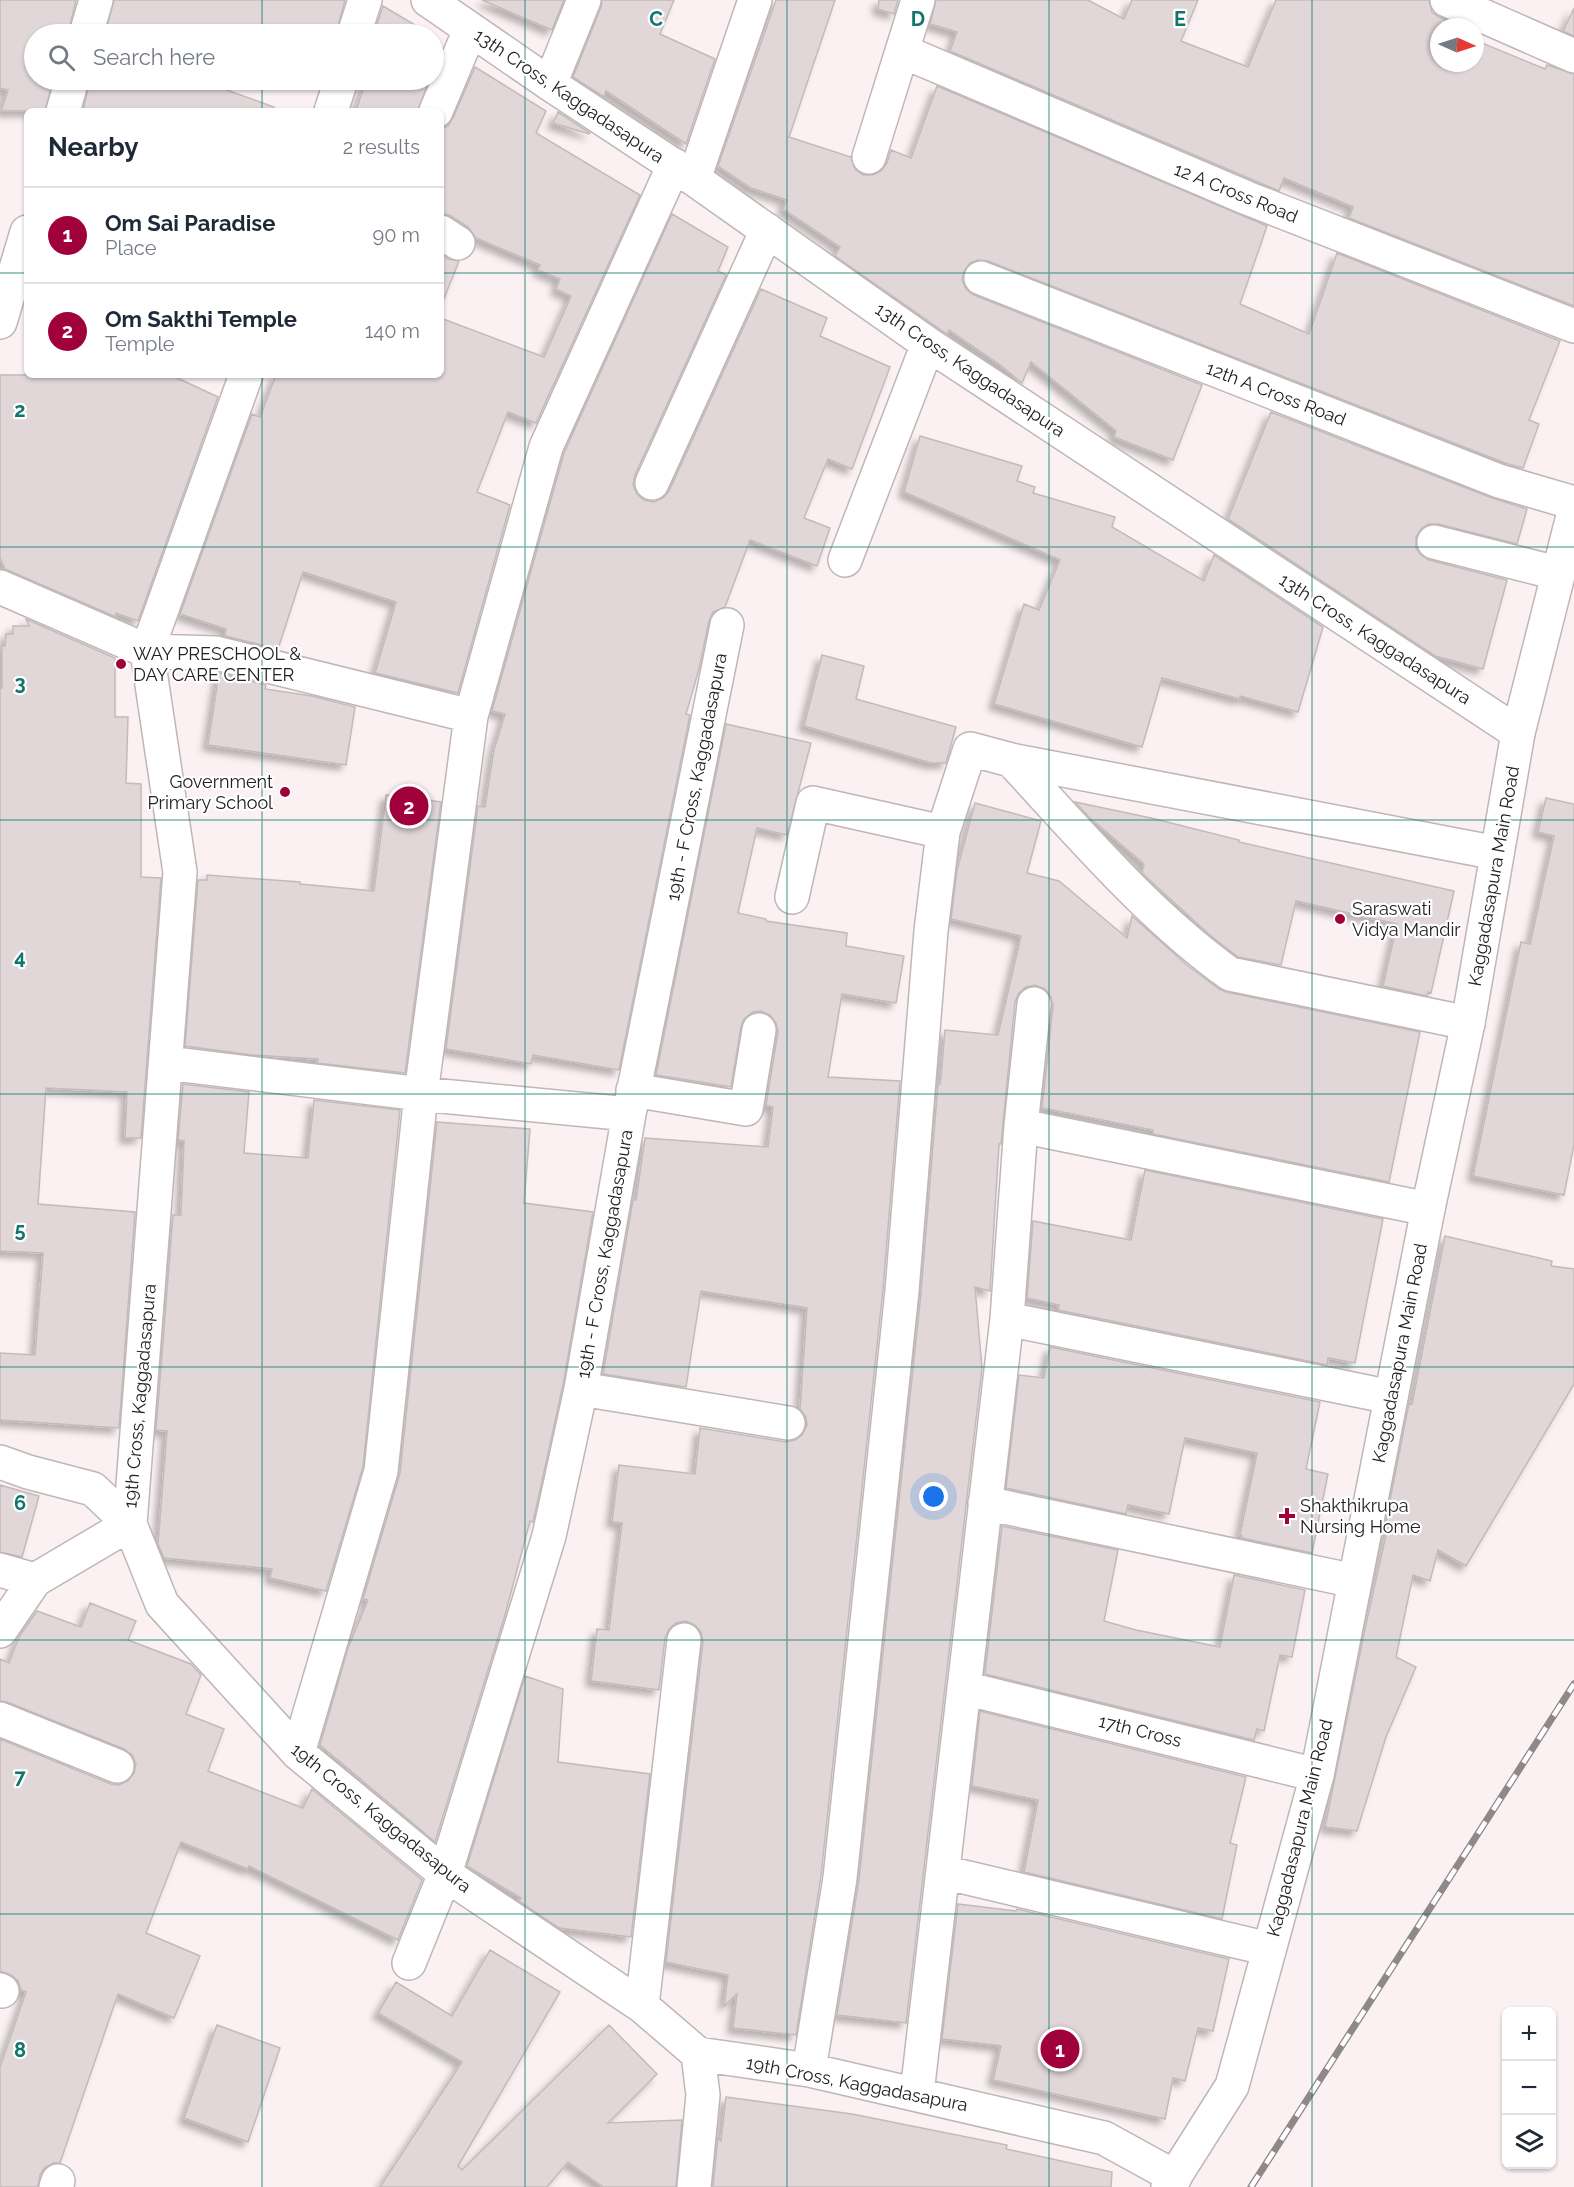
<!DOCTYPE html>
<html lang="en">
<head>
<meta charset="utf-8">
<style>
  body { margin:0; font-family:Raleway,sans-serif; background:#f6f6f7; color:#1f2937 }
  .controls { position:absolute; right:18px; bottom:18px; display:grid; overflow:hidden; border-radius:9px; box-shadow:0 2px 4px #0004 }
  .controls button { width:54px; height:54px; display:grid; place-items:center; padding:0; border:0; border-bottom:2px solid #e0e1e3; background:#fff; color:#1f2937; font:30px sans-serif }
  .compass { position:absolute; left:1430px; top:18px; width:54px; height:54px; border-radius:50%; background:#fff; box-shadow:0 2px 4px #0004; rotate:93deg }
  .you { position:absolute; left:934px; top:1497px; width:21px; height:21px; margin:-15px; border:4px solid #fff; border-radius:50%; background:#1a73e8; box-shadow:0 0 0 9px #1a73e833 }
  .badge { display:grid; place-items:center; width:39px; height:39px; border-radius:50%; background:#a1013b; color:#fff; font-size:20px; font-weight:700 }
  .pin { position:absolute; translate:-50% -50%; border:3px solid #fff; box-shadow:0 2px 6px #0006 }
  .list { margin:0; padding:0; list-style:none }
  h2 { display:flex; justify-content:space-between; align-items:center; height:78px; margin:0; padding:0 24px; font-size:26px }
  h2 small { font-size:20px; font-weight:400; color:#747a83 }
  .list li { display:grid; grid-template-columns:39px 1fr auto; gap:18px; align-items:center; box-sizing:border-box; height:96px; padding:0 24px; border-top:2px solid #e0e1e3 }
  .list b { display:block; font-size:22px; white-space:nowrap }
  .list p { margin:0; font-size:20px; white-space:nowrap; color:#747a83 }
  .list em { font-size:20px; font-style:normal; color:#747a83 }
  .icon { flex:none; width:33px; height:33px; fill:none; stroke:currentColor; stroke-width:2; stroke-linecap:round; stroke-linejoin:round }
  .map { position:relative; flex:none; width:1574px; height:2187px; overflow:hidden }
  .search { position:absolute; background:#fff; box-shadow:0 2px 4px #0004; left:24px; top:24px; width:420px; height:66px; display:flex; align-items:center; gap:15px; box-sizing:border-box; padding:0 21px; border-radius:33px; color:#747a83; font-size:22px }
  .panel { position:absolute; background:#fff; box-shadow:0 2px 4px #0004; left:24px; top:108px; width:420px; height:270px; border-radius:9px }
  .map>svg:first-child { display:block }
  .building { fill:#e1d7d8; stroke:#c3baba; stroke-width:1.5; filter:url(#shadow) }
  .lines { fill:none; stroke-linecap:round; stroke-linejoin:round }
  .minor-casing { stroke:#c0b6b7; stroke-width:36 }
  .major-casing { stroke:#c0b6b7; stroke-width:36 }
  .minor { stroke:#fff; stroke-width:33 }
  .major { stroke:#fff; stroke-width:33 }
  .rail-casing { stroke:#8f8889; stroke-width:7 }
  .rail { stroke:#fff; stroke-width:4.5; stroke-dasharray:14; stroke-linecap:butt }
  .grid { fill:none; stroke:#0f766e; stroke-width:1.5; stroke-opacity:0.55 }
  .poi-dot { fill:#a1013b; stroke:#fff; stroke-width:2 }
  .labels { text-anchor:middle; stroke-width:4.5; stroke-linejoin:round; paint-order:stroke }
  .street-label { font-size:18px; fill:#232020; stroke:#fff }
  .poi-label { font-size:18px; fill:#232020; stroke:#fff; text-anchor:start }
  .grid-label { font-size:20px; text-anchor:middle; font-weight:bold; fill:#0f766e; stroke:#fff; stroke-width:4.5; stroke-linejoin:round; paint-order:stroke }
</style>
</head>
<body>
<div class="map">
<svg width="1574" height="2187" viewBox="0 0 1574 2187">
  <defs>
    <filter id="shadow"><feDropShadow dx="-5.5" dy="5.5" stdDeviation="3" flood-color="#0004"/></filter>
  </defs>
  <rect width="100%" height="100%" fill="#fbf1f2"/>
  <path class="building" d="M0,0H76L68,34H34V80H53L45,111H1L8,90L0,88Z
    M114,0H345L336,34H105Z
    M482,0H564L552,30Z
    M602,0H674L660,34L715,59L686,144L606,91L604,97L573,77L601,7Z
    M776,0H835L789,137L851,157L855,169L863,175H873L881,171L887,163L891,150L911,158L937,86L1267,226L1240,304L1309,334L1337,253L1560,341L1529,420L1539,424L1523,468L1505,463L988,261L978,260L970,263L964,271L962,280L966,289L974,295L1202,385L1173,460L1114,437L1116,431L1031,362L1022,383L999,364L949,330L947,334L835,256L840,247L783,209L787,200L751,188L718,166Z
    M879,0H898L894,14L878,9Z
    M936,0H1088L1124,19L1132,0H1198L1181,41L1248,67L1276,0H1429L1432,12L1439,17L1462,27H1439V63H1475V40L1545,69L1547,65L1574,74V306L1349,218L1353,207L1284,178L1279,191L950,51L957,32L930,24Z
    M383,6L430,34H374Z
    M1574,8V36L1563,31Z
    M434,42L442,48L434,69Z
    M475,67L546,111L536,133L640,195L536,423L508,412L477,492L510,505L458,693L375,673L396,602L303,572L278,649L225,636L226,629L180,614L252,414L260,417L276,375H441V318L544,357L571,296L556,289L560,279L538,270L540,265L476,238L468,227L451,216L441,213V129L448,126L453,118Z
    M90,80H199L274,107V111H83Z
    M366,80H429L418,111H356Z
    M558,112L590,133L589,134L553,123Z
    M672,214L728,247L718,271L726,275L635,475L633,485L637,494L644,500L654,502L663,498L669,491L761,289L827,318L820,336L890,367L852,469L828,459L804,518L830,528L817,566L750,540L725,607L713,612L709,621L699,669L686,714L690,715L619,1070L533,1055L531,1064L446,1049L478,806L485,807L494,750L505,714L492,711L564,453Z
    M441,254L448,259L459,261L443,301H441Z
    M0,375H171L218,397L138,621L116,613V617L5,569L0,558Z
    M1271,412L1492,498L1527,509L1517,544L1438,524H1428L1421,529L1416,537V548L1421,555L1429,560L1507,580L1483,669L1435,656L1228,519Z
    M920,436L1022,466L1017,481L1035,487L1033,493L1115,517L1112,527L1204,581L1214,555L1323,627L1298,712L1240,696V699L1162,678L1142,747L994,704L1024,604L1039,610L1060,560L904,492Z
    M26,619L115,658V717H128L126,783L141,784V877L161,878L141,1138H125L127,1092L46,1088L38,1204L135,1212L119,1428L0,1420V1353L35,1355L43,1253L0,1251V687L2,688V646H5L6,634H13V626H29Z
    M822,655L864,666L856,699L956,727L946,763H931L804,726Z
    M219,673L266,685L265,689L312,696L355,707L346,765L208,745Z
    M726,724L811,743L787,835L757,828L738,913L766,919V921L847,933L846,946L904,956L896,1003L842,994L828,1077L900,1081L883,1289L821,1876L796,2035L733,2028L737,1994L724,2006L728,1975L666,1962L703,1642L701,1632L695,1625L686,1621L676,1623L669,1629L665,1638L659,1690L591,1681L597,1629L609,1630L622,1523L612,1522L619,1465L695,1474L700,1428L786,1442L795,1440L802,1435L807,1425L806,1417L800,1409L807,1308L701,1291L686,1387L603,1374L633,1200H636L645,1138L768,1147L773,1107L766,1105L778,1032L776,1023L770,1015L761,1011L753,1012L744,1019L741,1027L731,1087L656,1075Z
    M386,795L441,802L405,1073L317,1063L318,1059L252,1055L185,1046L198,880H207V875L300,882V884L374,891Z
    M1546,798L1574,804V1145L1564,1195L1473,1176L1521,942L1530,944L1554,836L1538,832Z
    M1075,802L1151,818L1239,840V842L1454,891L1431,993L1428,992L1427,996L1383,986L1397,924L1296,901L1281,965L1238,957L1211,936L1156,886L1142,873L1144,864L1090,818Z
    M975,803L1041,821L1027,873L1059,881L1127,938L1132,916L1187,965L1219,989L1226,992L1420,1032L1389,1182L1153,1134V1130L1042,1108L1053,1006L1051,997L1045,989L1035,985L1026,987L1019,993L1015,1002L1001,1144H999L990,1291L975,1287L982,1368L906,2023L837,2015L859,1880L921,1293L938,1084H940L941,1077L945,1030L998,1035L1021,936L951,919L957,870Z
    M183,1084L249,1092L244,1153L308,1158L314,1100L400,1110L363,1467L326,1591L270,1578L272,1569L164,1558L158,1544L167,1431L156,1430L173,1215H181L184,1141L178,1140Z
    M437,1122L530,1129L524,1203L593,1212L563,1385L533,1522L530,1521L505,1615L435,1842L320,1745L348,1648L368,1600L363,1599L400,1473Z
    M1145,1170L1383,1219L1355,1363L1328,1358L1327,1365L1058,1310L1059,1305L1027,1298L1033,1221L1131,1240Z
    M1445,1236L1552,1261L1551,1266L1574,1269V1384L1466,1566L1438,1550L1430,1581L1413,1575L1396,1657L1416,1667L1386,1737L1357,1831L1325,1827L1366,1624L1388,1526H1385L1409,1403L1412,1404Z
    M1050,1347L1320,1402L1306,1469L1328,1474L1312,1553L1242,1538V1536L1240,1535L1257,1453L1185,1438L1169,1514L1128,1505L1126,1514L1006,1488L1019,1375L1044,1378Z
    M0,1485L39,1496L22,1557L0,1552Z
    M1002,1526L1118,1550L1104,1621L1136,1630L1220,1647L1234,1575L1305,1590L1292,1657L1280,1655L1264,1731L1257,1729L1254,1740L985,1674Z
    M90,1603L136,1621L128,1640L191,1664L201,1675L186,1714L224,1729L208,1771L303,1808L312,1789L422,1880L398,1940L249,1866L248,1869L181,1842L146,1933L200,1956L174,2018L118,1994L60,2163H54L45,2167L40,2175L38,2187H0V2067L26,1992L21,1990L18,1981L11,1975L0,1971V1739L111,1784L119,1785L128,1781L134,1773L136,1764L132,1755L124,1749L7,1702L0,1701V1659L9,1663L19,1637L37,1611L81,1627Z
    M525,1676L563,1689L558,1762L650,1774L631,1937L559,1928L519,1901L521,1898L467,1866Z
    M980,1711L1246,1777L1230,1843L1237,1845L1222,1919L1024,1872L1038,1800L972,1786Z
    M958,1904L1016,1911L1017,1909L1229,1959L1213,2031L1198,2028L1185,2081L1173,2078L1165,2119L993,2080L1001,2046L942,2039Z
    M490,1950L560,1992L458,2166L462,2170L609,2025L657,2074L608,2123L682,2120L676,2187H603L568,2162L547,2187H380L462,2062L378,2013L396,1982L452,2016Z
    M217,2025L280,2048L248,2142L184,2118Z
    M726,2097L852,2114L1007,2145L1006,2149L1112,2172L1111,2187H713L718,2137L721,2141Z"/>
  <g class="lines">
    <defs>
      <path id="minor" d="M428,0L550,84L694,179L928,344L1518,733
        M1447,0L1574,56
        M86,34L96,0
        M354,34L365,0
        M902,51L1247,198L1574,326
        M550,84L584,0
        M63,111L72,80
        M331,111L341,80
        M436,111L470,30
        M869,157L918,0
        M694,179L755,0
        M441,232L458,243
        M981,278L1499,481L1574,503
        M0,322L27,232
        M246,375L147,651L216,653L471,716
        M652,483L767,230
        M1434,542L1557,573
        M845,560L928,344
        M0,587L147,651L180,872L130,1524L162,1604L298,1753L445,1874L642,2006L698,2054L809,2070L1104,2138L1175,2177
        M1011,760C1081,835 1147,914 1230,974L1468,1023
        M792,897L813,803L943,832
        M166,1063L421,1094L629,1114
        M633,1090L746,1109L759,1030
        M1021,1126L1428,1209
        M1007,1319L1391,1397
        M581,1389L788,1423
        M0,1462L28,1472L93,1489L130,1524L35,1580L0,1570
        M985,1503L1355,1581
        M0,1631L35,1580
        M964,1688L1317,1775
        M0,1719L117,1766
        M298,1753L381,1471L421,1094L471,716L546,447L674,165
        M943,1872L1269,1949
        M409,1963L445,1874L549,1536L581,1389L629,1114L727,625
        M0,1990L2,1991
        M642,2006L684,1640
        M809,2070L840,1878L902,1291L931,931L943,832L970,749L1011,760L1497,853
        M917,2093L1007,1319L1021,1126L1034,1004
        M56,2187L58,2181
        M694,2187L703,2095L698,2054"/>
      <path id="major" d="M1168,2187L1232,2086L1317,1775L1428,1209L1468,1023L1518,733L1574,512"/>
    </defs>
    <use href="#minor" class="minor-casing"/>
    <use href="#major" class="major-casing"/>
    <use href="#minor" class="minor"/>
    <use href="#major" class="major"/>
    <defs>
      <path id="rail" d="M1251,2187L1574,1684"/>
    </defs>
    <use href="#rail" class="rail-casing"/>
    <use href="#rail" class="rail"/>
  </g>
  <path class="grid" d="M262,0V34M525,0V2187M787,0V2187M1049,0V2187M1312,0V2187M262,80V111M0,273H27M441,273H1574M262,375V2187M0,547H1574M0,820H1574M0,1094H1574M0,1367H1574M0,1640H1574M0,1914H1574"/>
  <g class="poi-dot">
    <circle cx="121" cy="664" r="6"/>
    <circle cx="285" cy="792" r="6"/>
    <circle cx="1340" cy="919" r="6"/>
    <path d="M1284 1507h6v6h6v6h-6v6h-6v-6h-6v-6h6z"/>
  </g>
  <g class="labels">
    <g class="street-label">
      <text transform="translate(569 96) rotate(34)" y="6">13th Cross, Kaggadasapura</text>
      <text transform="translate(1236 193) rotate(22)" y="6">12 A Cross Road</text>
      <text transform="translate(970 370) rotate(34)" y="6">13th Cross, Kaggadasapura</text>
      <text transform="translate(1276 394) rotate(21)" y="6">12th A Cross Road</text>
      <text transform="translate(1375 639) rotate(33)" y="6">13th Cross, Kaggadasapura</text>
      <text transform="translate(697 777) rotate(-79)" y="6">19th - F Cross, Kaggadasapura</text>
      <text transform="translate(1494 876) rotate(-80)" y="6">Kaggadasapura Main Road</text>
      <text transform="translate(605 1254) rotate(-80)" y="6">19th - F Cross, Kaggadasapura</text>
      <text transform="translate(1400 1353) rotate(-79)" y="6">Kaggadasapura Main Road</text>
      <text transform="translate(140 1396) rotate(-85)" y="6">19th Cross, Kaggadasapura</text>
      <text transform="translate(1140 1731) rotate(14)" y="6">17th Cross</text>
      <text transform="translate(381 1818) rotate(39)" y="6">19th Cross, Kaggadasapura</text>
      <text transform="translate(1300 1828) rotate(-76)" y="6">Kaggadasapura Main Road</text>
      <text transform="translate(857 2084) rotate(11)" y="6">19th Cross, Kaggadasapura</text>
    </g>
    <g class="poi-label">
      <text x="133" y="660">WAY PRESCHOOL &amp;<tspan x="133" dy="21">DAY CARE CENTER</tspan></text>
      <text x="273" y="788" text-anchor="end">Government<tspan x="273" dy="21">Primary School</tspan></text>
      <text x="1352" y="915">Saraswati<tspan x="1352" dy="21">Vidya Mandir</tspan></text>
      <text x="1300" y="1512">Shakthikrupa<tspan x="1300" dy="21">Nursing Home</tspan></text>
    </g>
  </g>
  <g class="grid-label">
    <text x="656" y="26">C</text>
    <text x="918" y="26">D</text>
    <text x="1180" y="26">E</text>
    <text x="20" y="417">2</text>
    <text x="20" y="690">3</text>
    <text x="20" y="964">4</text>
    <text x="20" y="1237">5</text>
    <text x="20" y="1510">6</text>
    <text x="20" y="1784">7</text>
    <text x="20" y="2057">8</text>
  </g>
</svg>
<div class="controls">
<button>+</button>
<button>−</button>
<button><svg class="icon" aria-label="layers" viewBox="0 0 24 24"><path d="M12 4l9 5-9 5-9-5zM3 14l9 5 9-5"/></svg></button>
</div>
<svg class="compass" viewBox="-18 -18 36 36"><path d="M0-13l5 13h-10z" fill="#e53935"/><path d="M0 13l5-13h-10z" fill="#747a83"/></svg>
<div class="you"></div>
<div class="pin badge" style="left:1060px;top:2049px">1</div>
<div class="pin badge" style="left:409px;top:806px">2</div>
<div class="search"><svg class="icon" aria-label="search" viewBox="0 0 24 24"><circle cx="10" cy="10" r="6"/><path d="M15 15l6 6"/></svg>Search here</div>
<section class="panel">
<h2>Nearby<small>2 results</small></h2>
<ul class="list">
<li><span class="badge">1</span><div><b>Om Sai Paradise</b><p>Place</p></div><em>90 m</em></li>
<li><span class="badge">2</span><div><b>Om Sakthi Temple</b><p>Temple</p></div><em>140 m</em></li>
</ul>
</section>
</div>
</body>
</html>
